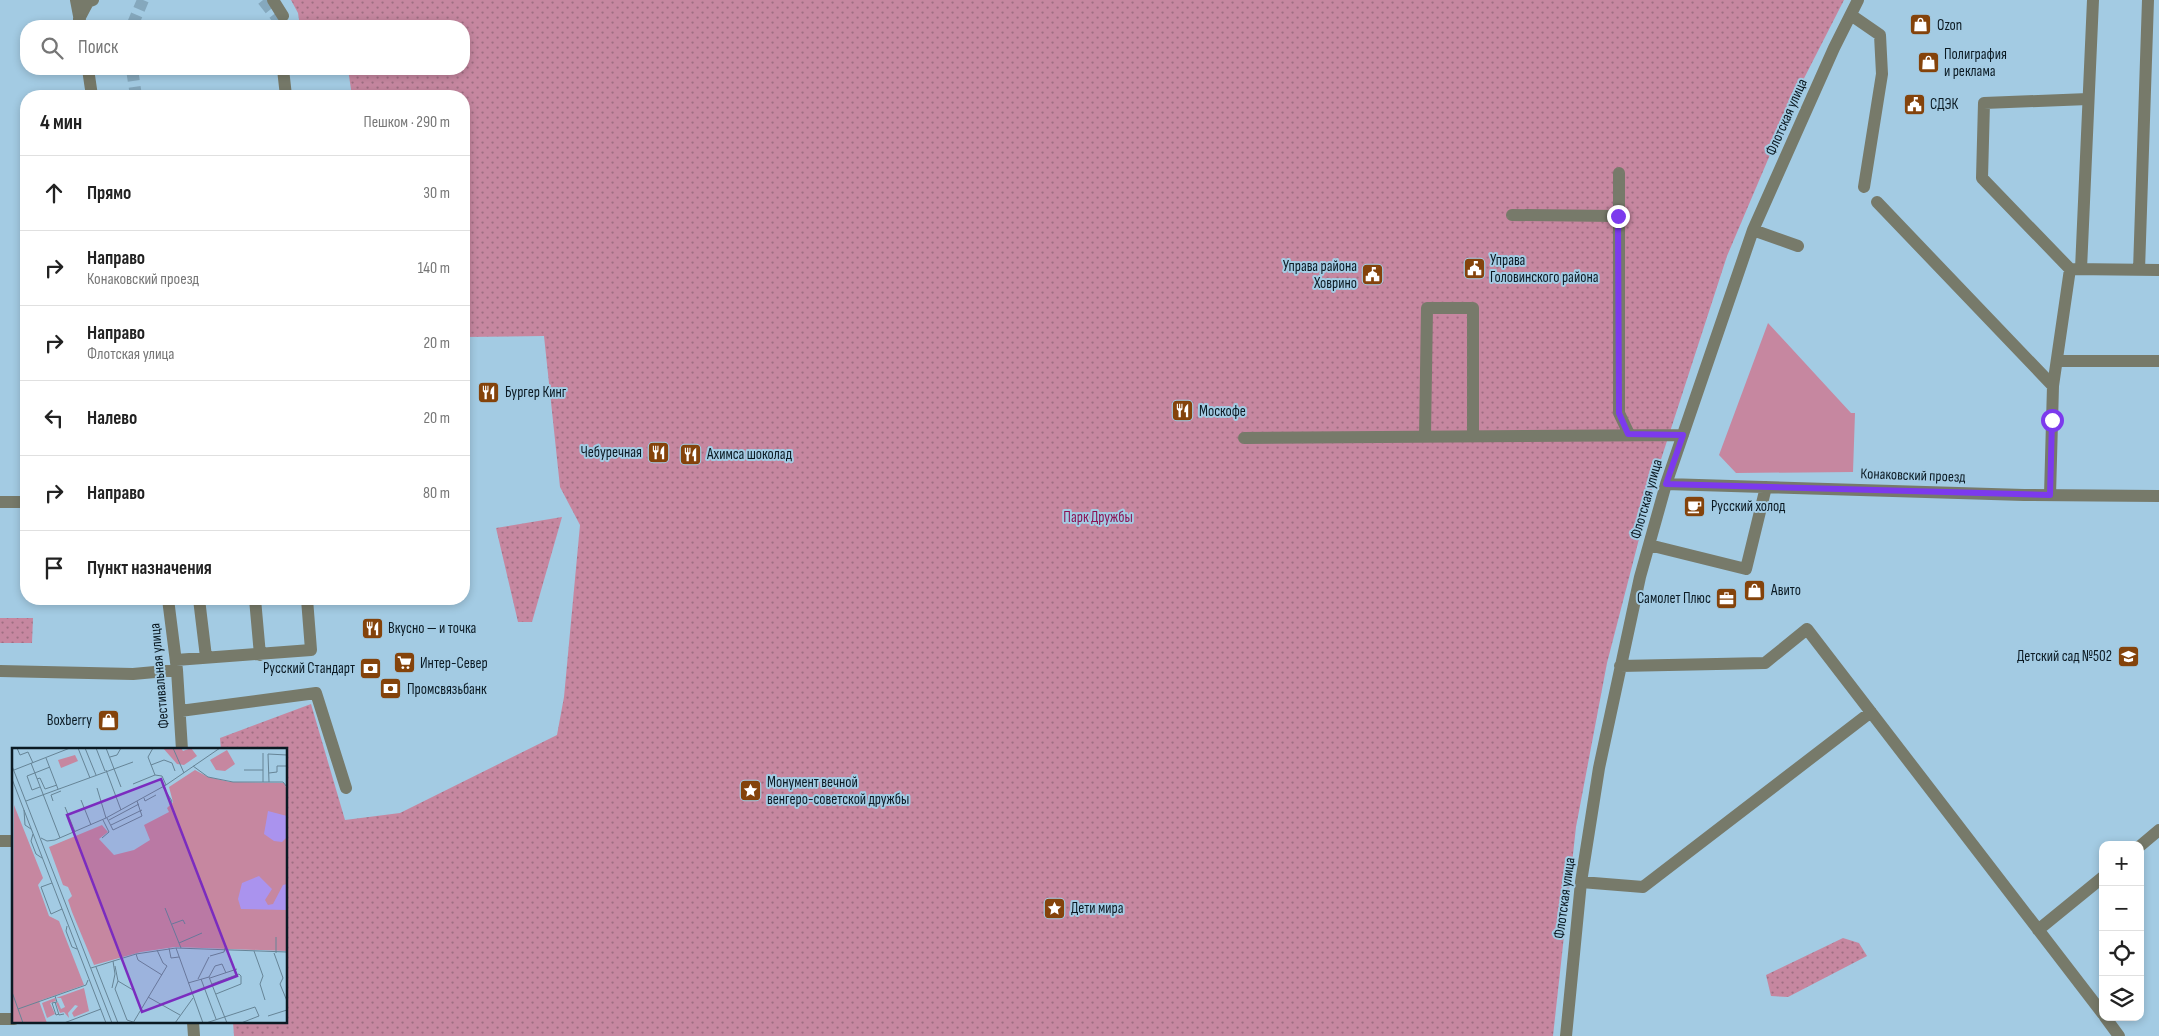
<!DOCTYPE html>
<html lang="ru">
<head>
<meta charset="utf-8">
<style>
  body { margin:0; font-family:"Sofia Sans Condensed",sans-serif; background:#f6f6f6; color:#222 }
  .controls { position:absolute; right:15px; bottom:15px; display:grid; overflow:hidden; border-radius:10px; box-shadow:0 2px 8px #0003 }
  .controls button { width:45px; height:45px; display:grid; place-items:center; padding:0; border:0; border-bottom:1px solid #e0e0e0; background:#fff; color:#222; font:25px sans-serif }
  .stop { position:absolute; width:15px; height:15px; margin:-11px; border:4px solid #7c3aed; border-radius:50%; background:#fff }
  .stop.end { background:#7c3aed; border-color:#fff; box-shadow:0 1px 5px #0008 }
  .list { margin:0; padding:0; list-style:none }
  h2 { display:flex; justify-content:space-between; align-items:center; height:65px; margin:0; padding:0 20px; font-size:21px }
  h2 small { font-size:16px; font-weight:400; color:#767676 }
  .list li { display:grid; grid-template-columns:32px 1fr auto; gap:15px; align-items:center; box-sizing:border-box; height:75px; padding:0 20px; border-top:1px solid #e0e0e0 }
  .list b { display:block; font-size:19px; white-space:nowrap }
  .list p { margin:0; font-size:16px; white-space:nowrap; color:#767676 }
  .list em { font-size:16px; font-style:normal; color:#767676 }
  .icon { flex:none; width:28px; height:28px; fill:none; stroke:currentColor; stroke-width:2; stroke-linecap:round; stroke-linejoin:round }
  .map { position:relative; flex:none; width:2159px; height:1036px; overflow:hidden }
  .search { position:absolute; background:#fff; box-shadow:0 2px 8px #0003; left:20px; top:20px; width:450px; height:55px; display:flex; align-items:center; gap:12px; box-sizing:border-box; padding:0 18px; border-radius:20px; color:#767676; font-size:19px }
  .panel { position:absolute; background:#fff; box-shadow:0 2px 8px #0003; left:20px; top:90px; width:450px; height:515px; border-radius:20px }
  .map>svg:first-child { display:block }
  .grass { fill:#c687a0 }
  .park { fill:url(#park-dots) }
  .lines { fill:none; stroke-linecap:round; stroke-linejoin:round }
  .minor-tunnel { stroke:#85a8bd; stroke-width:12; stroke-dasharray:12 6; stroke-linecap:butt }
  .minor { stroke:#777a6a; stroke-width:12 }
  .route { stroke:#7c3aed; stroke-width:6 }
  .labels { text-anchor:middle; stroke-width:4; stroke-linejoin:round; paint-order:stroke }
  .poi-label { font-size:15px; fill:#0b1a23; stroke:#a3cbe3; text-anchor:start }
  .street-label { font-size:15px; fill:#0b1a23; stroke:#a3cbe3 }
  .park-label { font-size:15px; fill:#8b1354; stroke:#a3cbe3 }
  .inset-road { fill:none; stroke:#668496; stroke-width:1 }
  .view { fill:#7b2cbf; fill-opacity:0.15; stroke:#7b2cbf; stroke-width:2.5 }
  .inset-edge { fill:none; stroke:#0b1a23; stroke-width:2.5 }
</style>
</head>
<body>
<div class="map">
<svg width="2159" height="1036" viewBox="0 0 2159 1036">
  <defs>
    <pattern id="park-dots" width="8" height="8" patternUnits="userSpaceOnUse" patternTransform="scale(1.25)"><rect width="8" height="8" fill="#c687a0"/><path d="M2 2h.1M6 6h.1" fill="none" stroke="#9f6e82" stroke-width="1.8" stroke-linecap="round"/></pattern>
  </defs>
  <rect width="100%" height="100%" fill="#a3cbe3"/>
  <path class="grass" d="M1768,323L1851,413H1855L1853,472L1736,473L1719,455Z"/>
  <path class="park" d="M291,0H1844L1795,96L1727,256L1654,481L1607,663L1576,827L1553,1036H234L233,1022H286V750H221L220,738L311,704L345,820L400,813L557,735L564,697L580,525L560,487L544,336L464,337V96H352L348,69H464V26H300L298,13Z
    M562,517L532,622H518L496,528Z
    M0,618H33L32,643H0Z
    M1843,938L1859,943L1867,956L1788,997L1771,996L1766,975Z"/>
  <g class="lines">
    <path class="minor-tunnel" d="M263,0L278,19L279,26
      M132,26L143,0
      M132,69L136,96"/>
    <path class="minor" d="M76,0L81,26
      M273,0L283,16
      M1851,15L1880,35L1882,74L1864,187
      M79,19L88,2L93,0
      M88,69L92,96
      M283,69L286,96
      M1619,173V413L1629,434
      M1877,202L2053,386
      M1512,215L1618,216
      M1753,230L1798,246
      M2072,269L2159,270
      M2081,269L2093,0
      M2139,270L2148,0
      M2057,361H2159
      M1425,436L1427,308H1473V435
      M1244,438L1683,435
      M1666,484L2024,495L2159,496
      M2050,495L2053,386L2070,269L1982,178L1984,103L2088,99
      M0,502H26
      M1649,545L1746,569L1766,487
      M168,599L177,670L182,750
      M199,599L206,657
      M255,599L260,655
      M176,660L311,650L307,599
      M1620,666L1765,663L1807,629L2103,1014
      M0,671L133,674L177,670
      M180,711L316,693L346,788
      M0,841H14
      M2140,846L2159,830
      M1581,882L1643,887L1871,712
      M2038,930L2103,877
      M2105,1017L2119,1036
      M0,1019H14
      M193,1022L194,1036
      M1566,1036L1581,882L1599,768L1640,577L1666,484L1753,230L1834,48L1858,0"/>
  </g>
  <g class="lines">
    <path class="route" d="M1618,216L1619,413L1628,434L1683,435L1666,484L2050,495L2052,420"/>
  </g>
  <defs>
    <symbol id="shop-square" viewBox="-11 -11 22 22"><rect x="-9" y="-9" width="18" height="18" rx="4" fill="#84430b" stroke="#a3cbe3"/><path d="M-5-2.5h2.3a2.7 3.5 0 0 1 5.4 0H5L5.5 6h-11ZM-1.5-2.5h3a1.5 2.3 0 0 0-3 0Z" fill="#fff"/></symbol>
    <symbol id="civic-square" viewBox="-11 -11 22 22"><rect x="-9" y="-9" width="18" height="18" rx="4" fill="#84430b" stroke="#a3cbe3"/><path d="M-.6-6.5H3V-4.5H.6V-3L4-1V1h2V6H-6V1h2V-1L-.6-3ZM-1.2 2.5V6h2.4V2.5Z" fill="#fff"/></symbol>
    <symbol id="restaurant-square" viewBox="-11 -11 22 22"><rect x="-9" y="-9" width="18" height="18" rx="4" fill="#84430b" stroke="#a3cbe3"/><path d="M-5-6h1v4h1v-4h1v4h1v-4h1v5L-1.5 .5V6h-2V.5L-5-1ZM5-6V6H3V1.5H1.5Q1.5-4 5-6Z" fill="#fff"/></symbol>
    <symbol id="cafe-square" viewBox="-11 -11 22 22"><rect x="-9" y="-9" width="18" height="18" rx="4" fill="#84430b" stroke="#a3cbe3"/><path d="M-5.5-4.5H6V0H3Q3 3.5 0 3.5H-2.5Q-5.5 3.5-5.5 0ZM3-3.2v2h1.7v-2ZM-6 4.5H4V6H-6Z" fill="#fff"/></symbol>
    <symbol id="office-square" viewBox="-11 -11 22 22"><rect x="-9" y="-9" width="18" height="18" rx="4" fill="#84430b" stroke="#a3cbe3"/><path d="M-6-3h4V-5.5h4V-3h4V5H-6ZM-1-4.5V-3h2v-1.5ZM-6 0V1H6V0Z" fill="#fff"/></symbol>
    <symbol id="school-square" viewBox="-11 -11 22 22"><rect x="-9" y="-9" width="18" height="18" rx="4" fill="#84430b" stroke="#a3cbe3"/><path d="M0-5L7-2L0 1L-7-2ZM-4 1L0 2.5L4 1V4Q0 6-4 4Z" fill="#fff"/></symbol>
    <symbol id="supermarket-square" viewBox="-11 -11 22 22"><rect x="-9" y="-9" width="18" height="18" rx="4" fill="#84430b" stroke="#a3cbe3"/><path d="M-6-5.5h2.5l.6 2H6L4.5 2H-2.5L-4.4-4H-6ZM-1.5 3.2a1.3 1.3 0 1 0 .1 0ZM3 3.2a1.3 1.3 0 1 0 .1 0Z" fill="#fff"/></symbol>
    <symbol id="bank-square" viewBox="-11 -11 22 22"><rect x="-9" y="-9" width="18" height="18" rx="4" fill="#84430b" stroke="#a3cbe3"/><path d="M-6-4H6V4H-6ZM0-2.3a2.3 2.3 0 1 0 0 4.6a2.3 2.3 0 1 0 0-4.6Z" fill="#fff"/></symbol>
    <symbol id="sight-square" viewBox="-11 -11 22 22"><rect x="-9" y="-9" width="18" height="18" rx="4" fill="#84430b" stroke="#a3cbe3"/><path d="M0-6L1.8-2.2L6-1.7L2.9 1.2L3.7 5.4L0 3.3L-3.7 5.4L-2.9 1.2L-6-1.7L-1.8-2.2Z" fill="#fff"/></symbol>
  </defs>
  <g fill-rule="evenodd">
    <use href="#shop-square" x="1908" y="12" width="25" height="25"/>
    <use href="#shop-square" x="1916" y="50" width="25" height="25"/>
    <use href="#civic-square" x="1902" y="92" width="25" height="25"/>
    <use href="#civic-square" x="1462" y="256" width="25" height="25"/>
    <use href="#civic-square" x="1360" y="262" width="25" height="25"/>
    <use href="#restaurant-square" x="476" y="380" width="25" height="25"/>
    <use href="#restaurant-square" x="1170" y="398" width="25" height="25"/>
    <use href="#restaurant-square" x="646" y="440" width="25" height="25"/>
    <use href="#restaurant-square" x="678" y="442" width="25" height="25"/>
    <use href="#cafe-square" x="1682" y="494" width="25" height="25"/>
    <use href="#shop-square" x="1742" y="578" width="25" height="25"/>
    <use href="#office-square" x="1714" y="586" width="25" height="25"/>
    <use href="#restaurant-square" x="360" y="616" width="25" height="25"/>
    <use href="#school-square" x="2116" y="644" width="25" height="25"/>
    <use href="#supermarket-square" x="392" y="650" width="25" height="25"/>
    <use href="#bank-square" x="358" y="656" width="25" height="25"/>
    <use href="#bank-square" x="378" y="676" width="25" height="25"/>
    <use href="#shop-square" x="96" y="708" width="25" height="25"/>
    <use href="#sight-square" x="738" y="778" width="25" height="25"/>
    <use href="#sight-square" x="1042" y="896" width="25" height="25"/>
  </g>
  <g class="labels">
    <g class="poi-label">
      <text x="1937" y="30">Ozon</text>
      <text x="1944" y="59">Полиграфия<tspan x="1944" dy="17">и реклама</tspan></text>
      <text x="1930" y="109">СДЭК</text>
      <text x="1490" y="265">Управа<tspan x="1490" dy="17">Головинского района</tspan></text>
      <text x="1357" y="271" text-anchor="end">Управа района<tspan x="1357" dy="17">Ховрино</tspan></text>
      <text x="505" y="397">Бургер Кинг</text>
      <text x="1199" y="416">Москофе</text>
      <text x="642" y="457" text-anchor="end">Чебуречная</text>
      <text x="707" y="459">Ахимса шоколад</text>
      <text x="1711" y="511">Русский холод</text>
      <text x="1771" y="595">Авито</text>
      <text x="1711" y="603" text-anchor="end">Самолет Плюс</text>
      <text x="388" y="633">Вкусно — и точка</text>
      <text x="2112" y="661" text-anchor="end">Детский сад №502</text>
      <text x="420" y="668">Интер-Север</text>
      <text x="355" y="673" text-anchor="end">Русский Стандарт</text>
      <text x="407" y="694">Промсвязьбанк</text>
      <text x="92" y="725" text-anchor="end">Boxberry</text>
      <text x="767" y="787">Монумент вечной<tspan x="767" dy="17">венгеро-советской дружбы</tspan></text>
      <text x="1071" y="913">Дети мира</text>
    </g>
    <g class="street-label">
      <text transform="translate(1786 117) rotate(-66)" y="5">Флотская улица</text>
      <text transform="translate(1913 475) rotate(2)" y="5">Конаковский проезд</text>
      <text transform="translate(1646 499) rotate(-74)" y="5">Флотская улица</text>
      <text transform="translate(159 676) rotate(-95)" y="5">Фестивальная улица</text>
      <text transform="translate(1564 898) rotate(-82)" y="5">Флотская улица</text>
    </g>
    <g class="park-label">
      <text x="1098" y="522">Парк Дружбы</text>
    </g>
  </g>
  <g transform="translate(12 748)">
    <rect width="275" height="275" fill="#a3cbe3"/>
    <path d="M215,2L223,16L213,23L204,22L198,12ZM63,7L66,13L49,20L46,12ZM43,250L44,253L38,255L43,266L35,270L30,255Z" fill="#c687a0"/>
    <path d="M151,0H169L171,3L179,0L185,8L172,17L165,16ZM72,240L77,263L62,269L60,265L66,258L63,257L56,265L57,270L52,264L48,265L44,255L46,254L49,261L53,259L49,250H44Z" fill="#c687a0"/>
    <path d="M183,22L196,29L218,34L272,35L275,42V203L163,199L129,204L82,217L60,164L56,152L60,148L56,139L51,137L37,99L90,77L96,84L87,91L102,107L122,102L138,92L132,77L157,64L155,60L161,54L157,39ZM2,57L31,130L26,137L37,168L47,173L72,237L27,253L35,275H0Z" fill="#c687a0"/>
    <path d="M256,63L275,68V89L270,94L262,93L252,86ZM247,128L260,141L253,152L256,157L261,156L271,137L275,136V162L229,161L226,151L230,135Z" fill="#aa93ee"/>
    <path class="inset-road" d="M5,0L8,7L16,4L21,15M66,0L78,30M73,0L84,27M84,0L93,23M94,0L109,39M141,0L136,9L143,27L150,28L154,37M161,0L172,25M98,9L105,7L109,0M34,10L46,41M19,15L48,90M139,17L152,12L160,15L163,23M0,18L100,275M181,18L196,29L221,34H271L275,39M2,22L58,0M94,22L109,62M232,22H251M257,25L265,24V18H275M0,31L94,275M25,31L28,30L33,41L45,37M251,34V5M257,34L256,6L275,7M121,36L143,27M28,39L20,42L15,28L38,19M151,39L160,53L158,57M85,40L94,70M132,50L133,53L144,47M69,52L79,77M14,53L121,14M41,53L39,47L49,43M53,59L63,84M12,62L13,77L19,81M95,70L101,82L130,68L125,53M97,72L127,56M99,77L130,62M21,86L19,93L24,106L30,110M29,90L35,93L43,92L94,70L154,37L208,0M90,90L97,84L91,72M40,135L29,139L39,166L50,161M153,160L169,200M160,176L171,172L173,176M55,178L54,183L60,199L65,201M167,195L190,185M157,200L159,210L167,209M164,200L191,275M242,203L251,228L248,236L253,252M262,205L271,230L268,236L275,253M264,205V189M124,206L126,212L150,227M198,208L212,204L213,200M103,218L106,233L121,242M84,219L106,275M79,220L124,206L164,200L275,204M197,229L215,275M198,230L225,221M186,231L197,209M189,231L204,271M106,233L103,241L115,272L121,274M176,235L197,229L203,218L210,216L214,225M200,236L227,226L229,228V236L204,246M100,240L103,226L101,213M0,244L11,275M43,248L45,254L40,255L44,267L47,266M136,249L168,267M43,254L47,267L52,266M6,261L74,237L76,232M256,268L275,262M52,275L89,261M121,275L155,218L151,215L145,202M163,275L181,250M194,275L243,259L247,268L229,275"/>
    <path class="view" d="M149,31L225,228L130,264L55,67Z"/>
    <rect width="275" height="275" class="inset-edge"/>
  </g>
</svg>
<div class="controls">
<button>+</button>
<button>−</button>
<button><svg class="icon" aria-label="locate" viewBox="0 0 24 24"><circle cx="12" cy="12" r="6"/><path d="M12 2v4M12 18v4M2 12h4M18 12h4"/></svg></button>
<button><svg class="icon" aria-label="layers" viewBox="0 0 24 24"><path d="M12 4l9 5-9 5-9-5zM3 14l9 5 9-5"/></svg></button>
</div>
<div class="stop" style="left:2052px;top:420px"></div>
<div class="stop end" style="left:1618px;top:216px"></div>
<div class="search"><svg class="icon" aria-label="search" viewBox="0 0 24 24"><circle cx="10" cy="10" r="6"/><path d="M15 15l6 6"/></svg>Поиск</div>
<section class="panel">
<h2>4 мин<small>Пешком · 290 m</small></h2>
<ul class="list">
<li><svg class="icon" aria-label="ahead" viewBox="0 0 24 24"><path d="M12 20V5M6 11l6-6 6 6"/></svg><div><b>Прямо</b></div><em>30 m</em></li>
<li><svg class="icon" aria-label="right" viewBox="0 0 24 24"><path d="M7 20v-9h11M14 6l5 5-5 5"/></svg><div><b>Направо</b><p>Конаковский проезд</p></div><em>140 m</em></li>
<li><svg class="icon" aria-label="right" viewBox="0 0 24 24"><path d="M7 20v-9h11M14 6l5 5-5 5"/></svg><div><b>Направо</b><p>Флотская улица</p></div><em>20 m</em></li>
<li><svg class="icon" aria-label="left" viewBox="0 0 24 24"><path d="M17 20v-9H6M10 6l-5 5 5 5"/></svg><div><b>Налево</b></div><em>20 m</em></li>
<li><svg class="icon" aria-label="right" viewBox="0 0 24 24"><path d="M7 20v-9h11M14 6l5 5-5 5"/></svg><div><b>Направо</b></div><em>80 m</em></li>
<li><svg class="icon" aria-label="arrive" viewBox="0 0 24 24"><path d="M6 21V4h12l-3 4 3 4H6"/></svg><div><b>Пункт назначения</b></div></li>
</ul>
</section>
</div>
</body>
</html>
